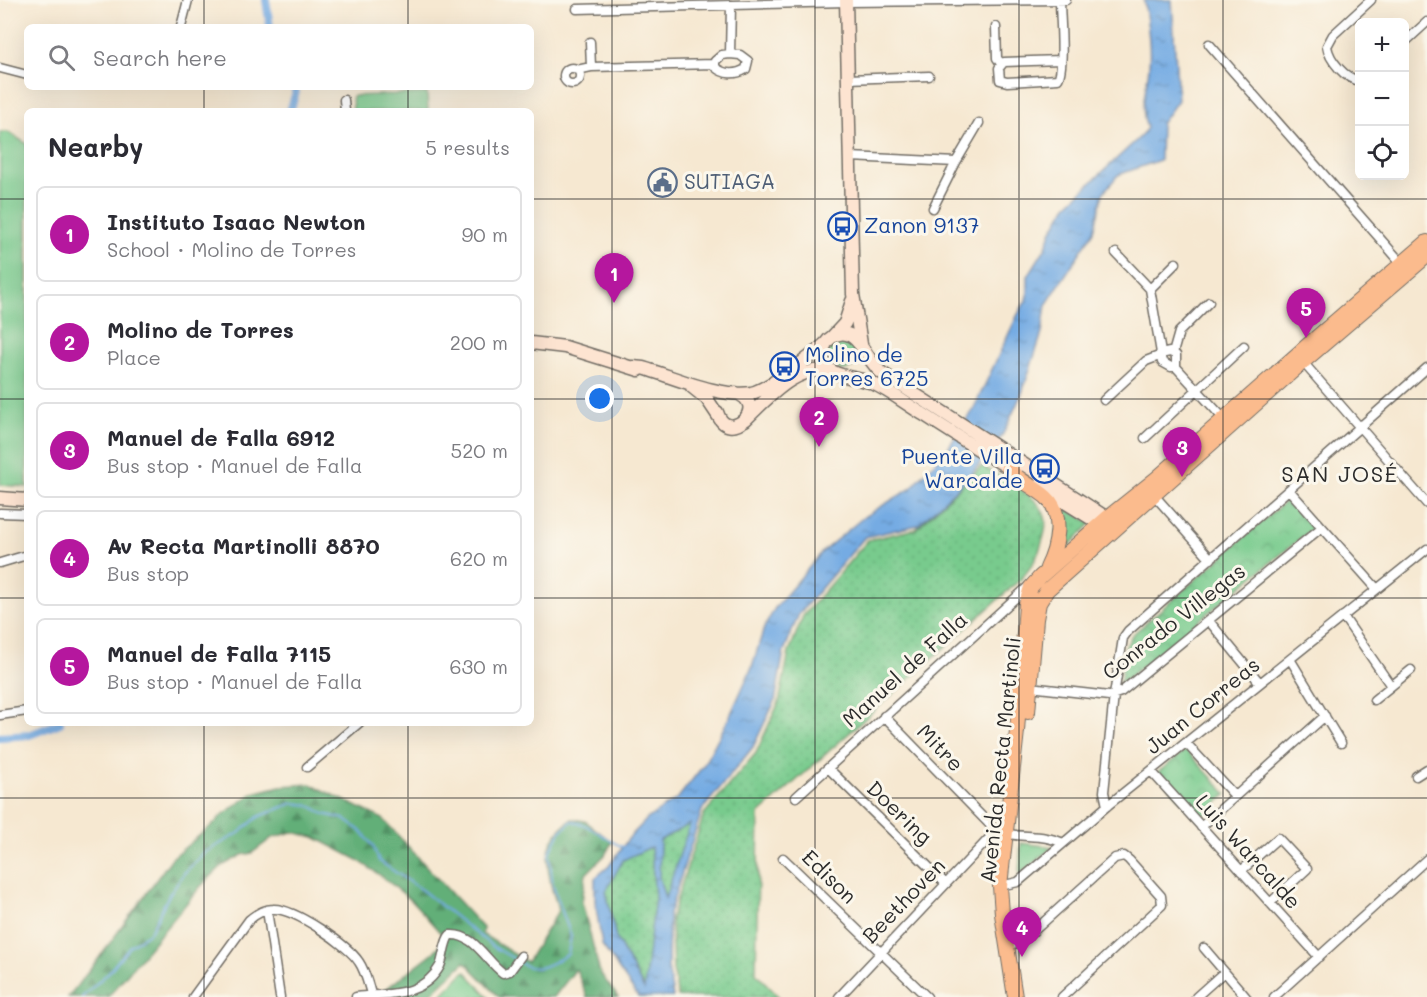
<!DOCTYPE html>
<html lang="en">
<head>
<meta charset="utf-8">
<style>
  body { margin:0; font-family:Mali,sans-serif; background:#f7f7f7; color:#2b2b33 }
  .controls { position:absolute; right:18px; top:18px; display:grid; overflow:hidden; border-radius:9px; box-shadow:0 6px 24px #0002 }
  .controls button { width:54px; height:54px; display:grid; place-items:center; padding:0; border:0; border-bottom:2px solid #e1e1e2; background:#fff; color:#2b2b33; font:30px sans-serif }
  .you { position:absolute; left:600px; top:399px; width:21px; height:21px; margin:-15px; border:4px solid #fff; border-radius:50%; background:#1a73e8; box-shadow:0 0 0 9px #1a73e833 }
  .badge { display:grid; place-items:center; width:39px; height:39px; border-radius:50%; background:#b5179e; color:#fff; font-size:20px; font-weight:700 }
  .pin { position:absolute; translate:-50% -50px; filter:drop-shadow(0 2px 3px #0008) }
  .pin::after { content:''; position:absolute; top:32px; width:21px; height:18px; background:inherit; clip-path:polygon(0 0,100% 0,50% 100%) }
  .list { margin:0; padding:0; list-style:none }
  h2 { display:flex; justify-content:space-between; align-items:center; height:78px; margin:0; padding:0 24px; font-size:26px }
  h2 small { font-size:20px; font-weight:400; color:#7c7c81 }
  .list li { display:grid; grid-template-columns:39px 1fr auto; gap:18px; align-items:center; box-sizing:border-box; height:96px; margin:0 12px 12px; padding:0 12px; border:2px solid #e1e1e2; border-radius:9px }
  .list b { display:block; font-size:22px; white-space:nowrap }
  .list p { margin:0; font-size:20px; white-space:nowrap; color:#7c7c81 }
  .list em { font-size:20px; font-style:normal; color:#7c7c81 }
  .icon { flex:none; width:33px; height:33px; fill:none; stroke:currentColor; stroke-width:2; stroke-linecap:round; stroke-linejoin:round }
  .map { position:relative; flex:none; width:1427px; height:997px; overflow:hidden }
  .search { position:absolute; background:#fff; box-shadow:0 6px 24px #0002; left:24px; top:24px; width:510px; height:66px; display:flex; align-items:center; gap:15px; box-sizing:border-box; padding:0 21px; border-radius:9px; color:#7c7c81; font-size:22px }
  .panel { position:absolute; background:#fff; box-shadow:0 6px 24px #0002; left:24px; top:108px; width:510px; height:618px; border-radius:9px }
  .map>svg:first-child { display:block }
  .grass { fill:url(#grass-dots); stroke:#527b5c; stroke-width:1.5 }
  .forest { fill:url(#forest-firs); stroke:#466d52; stroke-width:1.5 }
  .park { fill:url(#park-crowns); stroke:#527b5c; stroke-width:1.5 }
  .pitch { fill:#78cb8d; stroke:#527b5c; stroke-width:1.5 }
  .water { fill:url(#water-ripples); stroke:#506b87; stroke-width:1.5; fill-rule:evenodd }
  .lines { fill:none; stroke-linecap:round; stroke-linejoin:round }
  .stream { stroke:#74abe3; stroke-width:2 }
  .canal { stroke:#74abe3; stroke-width:8 }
  .minor-casing { stroke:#726d65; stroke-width:11 }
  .secondary-casing { stroke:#726d65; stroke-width:15 }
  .primary-casing { stroke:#726d65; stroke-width:16 }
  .minor { stroke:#fff; stroke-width:8 }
  .secondary { stroke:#fde4d1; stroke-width:12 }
  .primary { stroke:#fbbb8d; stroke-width:14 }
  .grid { fill:none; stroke:#2b2b2b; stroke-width:1.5; stroke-opacity:0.55 }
  .labels { text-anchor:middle; stroke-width:6; stroke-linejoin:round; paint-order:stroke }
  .service-label { font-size:21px; fill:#4e5e75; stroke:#fbf7ec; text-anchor:start }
  .transit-label { font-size:21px; fill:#164399; stroke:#fbf7ec; text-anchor:start }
  .street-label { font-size:21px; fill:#2b2b2b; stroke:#fbf7ec }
  .neighbourhood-label { font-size:22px; letter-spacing:1.5px; fill:#2b2b2b; stroke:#fbf7ec }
</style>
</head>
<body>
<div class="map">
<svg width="1427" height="997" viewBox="0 0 1427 997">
  <defs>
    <pattern id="grass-dots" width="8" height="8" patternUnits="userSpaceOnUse" patternTransform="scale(1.5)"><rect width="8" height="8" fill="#78cb8d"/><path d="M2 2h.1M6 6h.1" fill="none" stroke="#68ae7a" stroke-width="1.8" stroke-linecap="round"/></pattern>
    <pattern id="forest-firs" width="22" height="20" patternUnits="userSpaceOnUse" patternTransform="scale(1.5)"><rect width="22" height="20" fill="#62af78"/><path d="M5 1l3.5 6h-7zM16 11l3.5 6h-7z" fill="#518f63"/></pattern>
    <pattern id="park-crowns" width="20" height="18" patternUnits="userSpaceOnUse" patternTransform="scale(1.5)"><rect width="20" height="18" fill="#78cb8d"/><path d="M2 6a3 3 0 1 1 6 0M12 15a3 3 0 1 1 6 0" fill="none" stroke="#68ae7a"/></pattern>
    <pattern id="water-ripples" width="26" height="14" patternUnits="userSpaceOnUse" patternTransform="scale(1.5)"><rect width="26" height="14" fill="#74abe3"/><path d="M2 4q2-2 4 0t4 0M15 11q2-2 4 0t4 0" fill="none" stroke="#5f8bb8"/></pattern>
  </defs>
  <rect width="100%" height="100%" fill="#fbf7ec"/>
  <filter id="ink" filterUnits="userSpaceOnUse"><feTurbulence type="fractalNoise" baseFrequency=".0167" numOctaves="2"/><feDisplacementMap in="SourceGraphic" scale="12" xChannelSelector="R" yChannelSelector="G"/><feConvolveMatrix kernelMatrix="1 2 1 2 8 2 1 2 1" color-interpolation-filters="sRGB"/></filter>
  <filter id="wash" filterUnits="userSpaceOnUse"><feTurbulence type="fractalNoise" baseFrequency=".008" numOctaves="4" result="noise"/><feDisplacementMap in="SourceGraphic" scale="24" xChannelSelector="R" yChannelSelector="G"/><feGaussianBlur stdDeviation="1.35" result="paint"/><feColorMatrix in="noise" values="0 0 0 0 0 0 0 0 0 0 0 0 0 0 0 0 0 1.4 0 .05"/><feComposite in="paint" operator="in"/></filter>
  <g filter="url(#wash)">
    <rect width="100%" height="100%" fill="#f6e8d1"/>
    <path class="grass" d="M828 355a15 15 0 1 1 30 0a15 15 0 1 1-30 0Z
      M982,466C999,476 1038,495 1044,514C1048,522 1045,533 1042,542C1038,557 1032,566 1022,578L759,814L756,973L779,997H678L673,970L671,918L704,814L756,753L779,702L789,652L803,616L868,540L916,529Z
      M1059,505L1092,523L1056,558Z
      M691,823L665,899L659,878L660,840Z
      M651,846L655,897L645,990L616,938L606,891L623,860Z"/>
    <path class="forest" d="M310,784L383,819L483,928L482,934L527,962L558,911C557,903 554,897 552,889C544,859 546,838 572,819L585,821L612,842L605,855L586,874L582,902L600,973L618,997H587L576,969L554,997H499L465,962L428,997H379L378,995L434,952L445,938L412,901L384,878L356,859L314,837L292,832L272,838L252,853L242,855L222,866L201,886L108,997H68L96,962L172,858L215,823L221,816L253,793L280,786Z"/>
    <path class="park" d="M1289,498L1316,526L1120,684L1125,648L1132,635Z
      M1186,750L1227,794L1199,820L1157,773Z
      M1021,843L1053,847L1019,875Z"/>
    <path class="pitch" d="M427,93L428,111H353L352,96Z
      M0,132H8L27,144V487L0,485Z
      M465,971L489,997H439Z"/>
    <path class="water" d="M1144,0H1172L1178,100L1161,124L1160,160L1118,175L1103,193L1094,231L1046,305L1042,333L1022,393L1002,436L968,478L918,525L865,537L799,614L784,651L775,701L753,747L702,810L669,914L668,967L673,997H638L602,945L595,901V878L609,866L629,838L648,818L678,798L703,766L729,718L752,667L764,628L775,608L823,551L865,516L910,489L948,448L974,408L1017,316L1028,297V276L1046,247L1051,232L1067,205L1141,136L1147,128C1139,107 1147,88 1149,67C1151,45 1147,22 1144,0ZM690,824L665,898L659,878L660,840ZM651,847L655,897L644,989L616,938L606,891L623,860Z"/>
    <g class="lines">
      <path class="stream" d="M520,963C538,974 551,964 568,954L571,936L553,886L549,853L560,832L572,821C594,826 605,840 625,848
        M82,997L108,973L130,946L150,932L170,893L185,872L204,853L239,833L258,817L293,803L309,805L324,814L344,819L362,832L373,846L379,861L423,891L492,946L516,960"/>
      <path class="canal" d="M266,0L270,27
        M290,111L296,92L293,87
        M0,737L29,735L60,723"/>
    </g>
  </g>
  <g filter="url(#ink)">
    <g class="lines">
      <defs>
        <path id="minor" d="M1060,0C1060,17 1065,67 1058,79L1007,82L1000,80L999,68L1004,62L1061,60
          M577,9L846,2L1066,0
          M181,27L188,0
          M996,27L997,58L1001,64
          M590,42L591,67
          M1404,43L1427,22
          M1209,44L1405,267
          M730,54L740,55L748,61L746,69C736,75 724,75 715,67V61L722,55Z
          M730,54L731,5
          M564 76a8 8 0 1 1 16 0a8 8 0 1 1-16 0Z
          M0,68L27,75
          M577,70L591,67L714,64
          M848,79L929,76
          M1360,81C1345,79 1329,60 1327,46L1333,35L1371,0
          M344,100L345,111
          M850,157L956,162
          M933,208L956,162L979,123
          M1116,253L1150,289L1161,353
          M1150,289L1176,263
          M1173,353L1179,332L1209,302
          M1301,360L1427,504
          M1176,367H1171L1162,362L1160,354L1170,352L1176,355V367L1224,419
          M1104,400L1146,361L1159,356
          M1145,438L1244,346
          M1289,490L1377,589
          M1154,495L1211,559
          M0,513L27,514
          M0,563L27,555
          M1343,616L1391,686
          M1209,621L1260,683
          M1290,659L1341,743
          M1030,687L1109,696L1121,692L1322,527
          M1374,700L1411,670
          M0,715L27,711
          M884,716L996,831C1017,839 1043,833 1063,843
          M1186,743L1235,796
          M307,767L359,723
          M828,768L945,883
          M1151,771L1319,957
          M1416,776L1427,769
          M796,797L1032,583
          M1107,806L1104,792L1114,695L1123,638L1128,631L1427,368
          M1201,827L1325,716
          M783,858L927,997
          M1241,871L1278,838L1307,869L1270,903
          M1000,886L1018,882L1107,806L1427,549
          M267,910L280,997
          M1006,946L1021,942L1026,938L1115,858L1124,856L1129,860L1161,896L1162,905L1062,997
          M1204,948L1246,997
          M193,997L249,920C256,914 264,909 273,909C294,908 348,945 359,962C366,972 368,985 372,997
          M356,997C389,993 423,997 440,966C444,957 444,941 450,935C474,933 486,961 503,973L510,971L521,956
          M839,997L996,831
          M1196,997L1224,972
          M1274,997L1427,859"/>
        <path id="secondary" d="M846,0L853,294L861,344
          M832,337L845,323L852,301
          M531,343L565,347L639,370
          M633,367L643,368C674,377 720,398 751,393C767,390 812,356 825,344
          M692,387L707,399L719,417
          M717,412C728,447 771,405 736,393
          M745,420C767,399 800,360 834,373
          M1016,472C985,454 954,434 923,414C906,404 890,391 872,383C856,376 819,378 823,352C824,346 827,340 832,337C857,321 866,362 882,373L1107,518
          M1039,486L1100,524
          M0,498L27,500"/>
        <path id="primary" d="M1008,468C1019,481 1033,486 1046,497C1065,514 1057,548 1047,568
          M1028,712L1036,619L1039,603L1047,590L1303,362L1427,256
          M1015,997L1002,914L1000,886L1017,731L1026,604L1031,587L1040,577L1107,518L1157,478L1318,336L1427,242"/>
      </defs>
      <use href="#minor" class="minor-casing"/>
      <use href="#secondary" class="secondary-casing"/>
      <use href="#primary" class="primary-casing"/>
      <use href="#minor" class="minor"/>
      <use href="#secondary" class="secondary"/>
      <use href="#primary" class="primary"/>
    </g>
  </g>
  <path class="grid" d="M204,0V27M408,0V27M612,0V997M815,0V997M1019,0V997M1223,0V997M204,87V111M408,87V111M0,199H27M531,199H1427M0,399H27M531,399H1427M0,598H27M531,598H1427M204,723V997M408,723V997M0,798H1427"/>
  <defs>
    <symbol id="civic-ring" viewBox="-11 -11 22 22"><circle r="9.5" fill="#fbf7ec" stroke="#5c6f8a" stroke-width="1.5"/><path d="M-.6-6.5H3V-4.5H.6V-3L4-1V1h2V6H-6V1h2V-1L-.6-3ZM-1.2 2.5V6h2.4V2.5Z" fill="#5c6f8a"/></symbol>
    <symbol id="bus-ring" viewBox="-11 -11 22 22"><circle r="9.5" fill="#fbf7ec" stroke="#1a4fb4" stroke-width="1.5"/><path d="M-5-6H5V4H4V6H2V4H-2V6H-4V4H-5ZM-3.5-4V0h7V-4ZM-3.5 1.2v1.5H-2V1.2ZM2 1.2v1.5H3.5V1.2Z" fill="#1a4fb4"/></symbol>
  </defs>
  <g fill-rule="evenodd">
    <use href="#civic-ring" x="646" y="166" width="33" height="33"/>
    <use href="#bus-ring" x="826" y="210" width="33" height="33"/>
    <use href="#bus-ring" x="768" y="350" width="33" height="33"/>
    <use href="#bus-ring" x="1028" y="452" width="33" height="33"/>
  </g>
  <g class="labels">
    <g class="service-label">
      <text x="684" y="189">SUTIAGA</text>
    </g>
    <g class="transit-label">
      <text x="864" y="233">Zanon 9137</text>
      <text x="805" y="362">Molino de<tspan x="805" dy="24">Torres 6725</tspan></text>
      <text x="1023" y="464" text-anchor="end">Puente Villa<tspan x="1023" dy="24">Warcalde</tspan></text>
    </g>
    <g class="street-label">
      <text transform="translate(1174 622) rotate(-38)" y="7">Conrado Villegas</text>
      <text transform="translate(905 670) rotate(-42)" y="7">Manuel de Falla</text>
      <text transform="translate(1203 706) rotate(-39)" y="7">Juan Correas</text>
      <text transform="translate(940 748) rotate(46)" y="7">Mitre</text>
      <text transform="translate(1001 760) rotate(-84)" y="7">Avenida Recta Martinoli</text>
      <text transform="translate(899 813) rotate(44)" y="7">Doering</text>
      <text transform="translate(1248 852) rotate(48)" y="7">Luis Warcalde</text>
      <text transform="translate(829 877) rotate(44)" y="7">Edison</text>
      <text transform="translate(904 901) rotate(-46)" y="7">Beethoven</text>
    </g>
    <g class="neighbourhood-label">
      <text x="1340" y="482">SAN JOSÉ</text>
    </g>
  </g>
</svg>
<div class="controls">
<button>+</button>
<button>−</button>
<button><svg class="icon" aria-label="locate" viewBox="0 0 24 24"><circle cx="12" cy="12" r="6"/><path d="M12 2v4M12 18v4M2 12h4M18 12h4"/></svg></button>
</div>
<div class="you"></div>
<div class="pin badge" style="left:614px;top:303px">1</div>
<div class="pin badge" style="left:819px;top:447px">2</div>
<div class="pin badge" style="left:1182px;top:477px">3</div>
<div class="pin badge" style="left:1022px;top:957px">4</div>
<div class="pin badge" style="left:1306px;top:338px">5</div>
<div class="search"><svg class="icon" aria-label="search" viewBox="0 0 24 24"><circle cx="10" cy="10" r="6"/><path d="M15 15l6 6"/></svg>Search here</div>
<section class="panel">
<h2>Nearby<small>5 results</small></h2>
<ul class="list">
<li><span class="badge">1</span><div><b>Instituto Isaac Newton</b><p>School · Molino de Torres</p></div><em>90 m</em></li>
<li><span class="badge">2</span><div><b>Molino de Torres</b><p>Place</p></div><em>200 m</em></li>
<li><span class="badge">3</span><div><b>Manuel de Falla 6912</b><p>Bus stop · Manuel de Falla</p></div><em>520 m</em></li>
<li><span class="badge">4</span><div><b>Av Recta Martinolli 8870</b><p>Bus stop</p></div><em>620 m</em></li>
<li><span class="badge">5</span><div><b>Manuel de Falla 7115</b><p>Bus stop · Manuel de Falla</p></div><em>630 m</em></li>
</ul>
</section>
</div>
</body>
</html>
